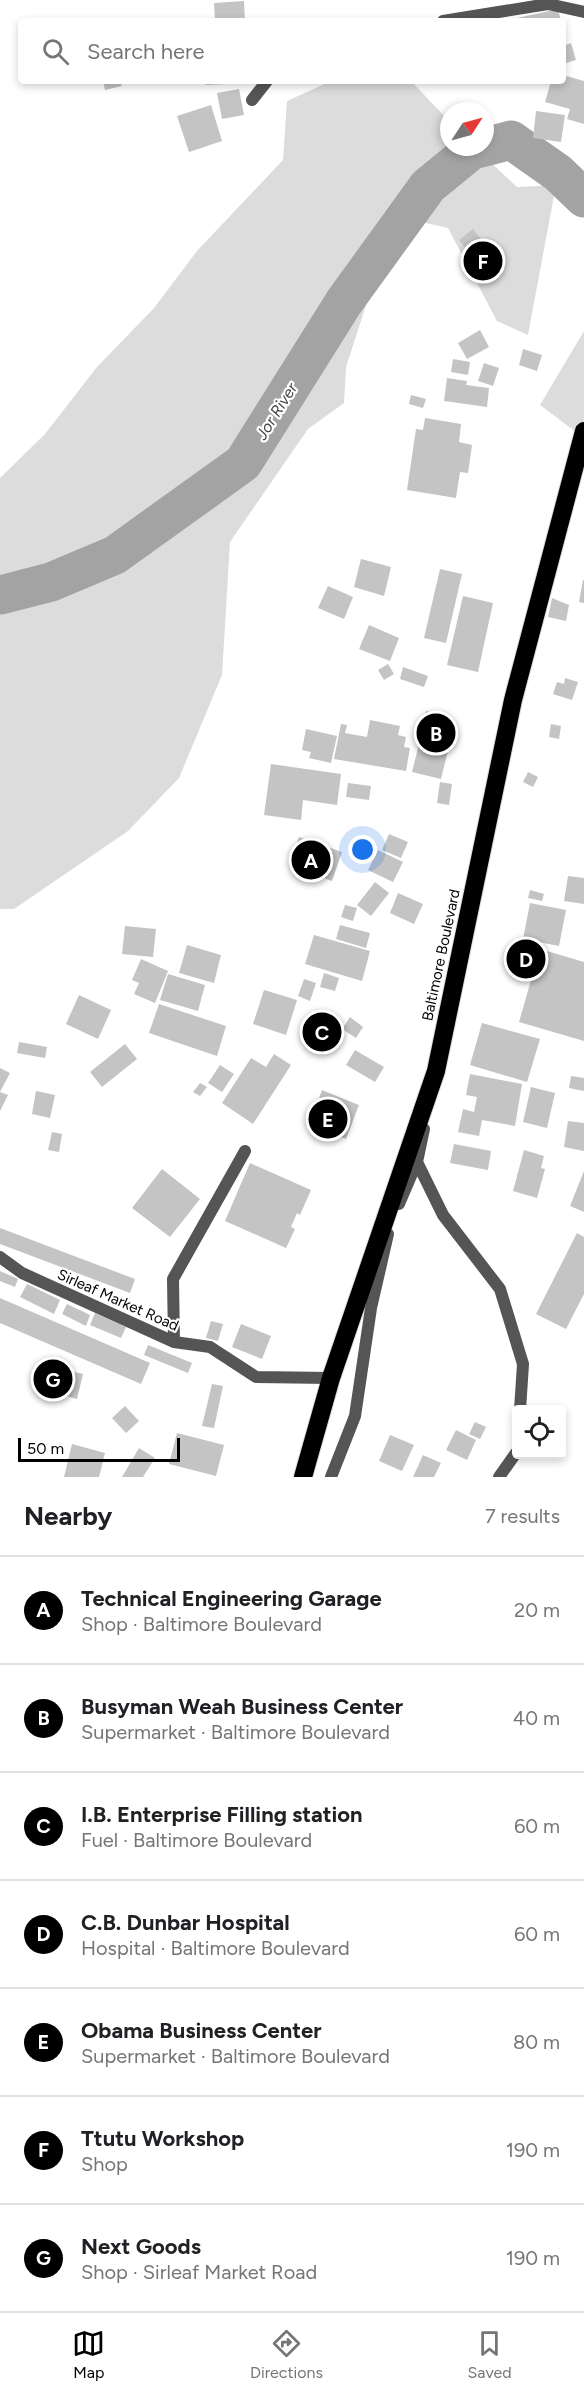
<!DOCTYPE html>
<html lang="en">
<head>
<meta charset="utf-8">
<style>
  body { margin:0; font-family:Figtree,sans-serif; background:#f6f6f6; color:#202124 }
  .controls { position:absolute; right:18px; bottom:18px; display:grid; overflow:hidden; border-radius:6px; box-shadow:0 3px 9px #0003 }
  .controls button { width:54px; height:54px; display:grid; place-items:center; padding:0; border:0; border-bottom:2px solid #e0e0e0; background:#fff; color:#202124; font:30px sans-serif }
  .compass { position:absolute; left:440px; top:102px; width:54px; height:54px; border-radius:50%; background:#fff; box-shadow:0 3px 9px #0003; rotate:54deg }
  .scale { position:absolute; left:18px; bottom:15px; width:162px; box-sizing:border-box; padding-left:6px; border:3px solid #000; border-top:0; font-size:16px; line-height:21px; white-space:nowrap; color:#000; -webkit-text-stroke:4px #fff; paint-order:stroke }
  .you { position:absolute; left:363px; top:850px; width:21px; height:21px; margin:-15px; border:4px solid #fff; border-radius:50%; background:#1a73e8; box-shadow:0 0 0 9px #1a73e833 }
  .badge { display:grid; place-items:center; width:39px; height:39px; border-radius:50%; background:#000; color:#fff; font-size:20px; font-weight:700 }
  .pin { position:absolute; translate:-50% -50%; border:3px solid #fff; box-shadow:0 2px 6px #0006 }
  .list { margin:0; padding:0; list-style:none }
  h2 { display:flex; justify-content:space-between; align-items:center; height:78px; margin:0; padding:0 24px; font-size:26px }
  h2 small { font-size:20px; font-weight:400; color:#757577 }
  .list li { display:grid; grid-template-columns:39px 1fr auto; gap:18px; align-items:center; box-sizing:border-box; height:108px; padding:0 24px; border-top:2px solid #e0e0e0 }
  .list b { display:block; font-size:22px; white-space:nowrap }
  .list p { margin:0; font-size:20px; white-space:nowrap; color:#757577 }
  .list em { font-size:20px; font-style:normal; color:#757577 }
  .icon { flex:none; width:33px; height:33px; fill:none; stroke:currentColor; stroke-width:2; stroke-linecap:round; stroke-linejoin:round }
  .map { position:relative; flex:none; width:584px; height:1477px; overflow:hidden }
  .search { position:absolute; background:#fff; box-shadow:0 3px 9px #0003; left:18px; right:18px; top:18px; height:66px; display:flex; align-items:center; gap:15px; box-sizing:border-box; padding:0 21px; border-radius:6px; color:#757577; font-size:22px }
  .sheet { height:834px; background:#fff }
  nav { display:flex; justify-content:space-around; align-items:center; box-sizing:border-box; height:84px; border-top:2px solid #e0e0e0; background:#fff; font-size:16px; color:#757577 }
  nav a { display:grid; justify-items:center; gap:3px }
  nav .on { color:#000 }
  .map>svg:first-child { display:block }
  .green { fill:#dcdcdc }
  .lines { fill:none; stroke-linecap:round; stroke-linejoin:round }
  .river { stroke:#a3a3a3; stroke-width:39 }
  .building { fill:#c4c4c4 }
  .highway-casing { stroke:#dbdbdb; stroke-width:20 }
  .street { stroke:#555; stroke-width:12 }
  .highway { stroke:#000; stroke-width:18 }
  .labels { text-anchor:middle; stroke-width:4.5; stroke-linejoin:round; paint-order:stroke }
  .street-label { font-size:15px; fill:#000; stroke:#fff }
  .water-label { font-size:16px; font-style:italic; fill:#444; stroke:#fff }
</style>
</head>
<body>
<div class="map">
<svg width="584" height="1477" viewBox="0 0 584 1477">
  <rect width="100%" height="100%" fill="#fff"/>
  <path class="green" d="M331,81H411L449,121V147H474L517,187L556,185L528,335L497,321L448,228L400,217L379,265L346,367L344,403L308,429L230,542L222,675L179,778L128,831L14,909H0V478L45,434L97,367L154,308L197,251L283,160L287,101Z
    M584,331V438L540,405Z"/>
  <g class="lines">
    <path class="river" d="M485,147L511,140L558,173L584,198
      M0,595L51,582L115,555L243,463L344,302L428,186L472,150L484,147"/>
  </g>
  <path class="building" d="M244,1L245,21H215L214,3Z
    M558,9L561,21H517V18Z
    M571,43L576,60L563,64V46Z
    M563,75L584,81V124L567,119L570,109L545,102L551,81H563Z
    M103,81H120L122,86L105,90Z
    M206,81H249V83L206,85Z
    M239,89L244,115L222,119L217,93Z
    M211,105L222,141L189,152L177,116Z
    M536,111L565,115L561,142L533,138Z
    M473,229L483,242L469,253L459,240Z
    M480,330L489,347L467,359L458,343Z
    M523,349L542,355L537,371L519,365Z
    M453,359L470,362L468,375L451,372Z
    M484,363L499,368L493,386L478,381Z
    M447,378L467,381L466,385L489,388L487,407L444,401Z
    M411,395L426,399L423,408L409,404Z
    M425,418L461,424L459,442L472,445L468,473L460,472L456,498L407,490L416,429L423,430Z
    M361,559L391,567L384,596L354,587Z
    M440,569L462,574L446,643L424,638Z
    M583,580H584V603L579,602Z
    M328,586L353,597L344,619L318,608Z
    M463,596L493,603L478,672L447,665Z
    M552,598L569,605L566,621L548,617Z
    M369,625L399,638L390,661L359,649Z
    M388,664L394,674L384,680L378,670Z
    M403,667L428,676L424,687L400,679Z
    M565,678L578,682L572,700L553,694L557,682L564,684Z
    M426,711L453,719L447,738L421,731Z
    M370,720L400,726L398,735L406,737L404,747L410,748L406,771L334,759L341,724L347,725L345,733L367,737Z
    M551,724L561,726L559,739L549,737Z
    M306,729L337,736L331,763L309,758L311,752L302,750Z
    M419,744L448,751L441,779L412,772Z
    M271,764L341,774L337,805L303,800L301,820L264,815Z
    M528,772L538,777L533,787L523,782Z
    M440,782L452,784L449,805L437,803Z
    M348,783L371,786L369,800L346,797Z
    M389,834L408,842L401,858L382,850Z
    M299,837L342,852L332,881L289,866Z
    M378,850L403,862L393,882L368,870Z
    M568,876L584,878V904L564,901Z
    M375,882L389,893L371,916L357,905Z
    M530,890L544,894L542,901L528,898Z
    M398,893L423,904L414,924L390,913Z
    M530,903L566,910L559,946L523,939Z
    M345,905L357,908L353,921L341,917Z
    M340,925L370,933L366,948L336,939Z
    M125,926L156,929L153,957L122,954Z
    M314,935L370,951L362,981L305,964Z
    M187,945L221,955L214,983L179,973Z
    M540,949L584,962V1041L519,1022Z
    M141,959L168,971L155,1003L134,994L139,983L132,980Z
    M324,973L339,978L335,991L320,987Z
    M168,974L205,985L198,1011L160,1000Z
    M304,979L316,983L310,1001L298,996Z
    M264,990L297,1000L286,1035L253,1024Z
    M79,995L111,1010L98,1039L66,1024Z
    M159,1004L226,1026L217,1056L149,1033Z
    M350,1017L363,1027L356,1038L342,1029Z
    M482,1023L540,1039L527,1082L470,1065Z
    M327,1024L341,1033L334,1045L319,1036Z
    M19,1042L47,1047L45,1058L17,1053Z
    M125,1044L137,1059L102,1087L90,1072Z
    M355,1050L384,1067L375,1082L346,1065Z
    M274,1054L291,1065L253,1124L222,1103L251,1058L266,1067Z
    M220,1065L234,1074L222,1092L208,1083Z
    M0,1068L10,1073L0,1092L8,1095L0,1111Z
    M470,1074L522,1084L515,1126L482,1120L479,1136L458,1132L463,1109L474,1112L477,1097L466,1095Z
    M571,1076L584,1078V1091L569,1088Z
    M200,1083L207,1087L200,1096L193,1092Z
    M531,1087L555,1093L547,1128L523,1122Z
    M322,1090L359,1105L346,1139L310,1124Z
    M36,1091L55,1095L50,1118L32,1114Z
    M568,1121L584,1123V1151L564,1147Z
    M52,1132L62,1134L59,1152L48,1150Z
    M454,1144L491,1151L488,1170L450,1163Z
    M524,1150L544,1156L541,1168L545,1169L537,1198L513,1191Z
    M250,1163L311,1190L300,1215L297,1213L291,1227L295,1229L286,1248L225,1221Z
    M162,1169L200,1199L170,1237L132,1208Z
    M584,1171V1212L570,1206Z
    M0,1228L135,1279L130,1293L0,1244Z
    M577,1233L584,1237V1294L566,1329L536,1314Z
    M0,1271L18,1279L15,1287L0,1281Z
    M27,1284L60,1300L54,1314L20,1297Z
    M0,1298L150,1363L141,1384L0,1323Z
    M67,1304L90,1315L86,1326L62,1314Z
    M95,1313L126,1327L121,1338L90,1325Z
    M211,1321L223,1324L218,1341L206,1338Z
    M241,1324L271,1336L262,1359L232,1347Z
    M148,1345L192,1363L188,1373L144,1355Z
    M53,1367L83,1374L77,1399L48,1391Z
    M212,1384L223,1386L214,1428L202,1426Z
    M125,1406L139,1421L126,1433L112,1418Z
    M475,1422L486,1427L480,1439L469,1434Z
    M456,1430L476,1440L467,1460L446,1450Z
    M177,1433L224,1445L216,1476L169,1464Z
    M390,1435L414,1445L402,1471L379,1461Z
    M72,1444L105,1453L99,1477H64Z
    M139,1448L155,1458L143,1477H122Z
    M423,1455L441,1463L434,1477H413Z"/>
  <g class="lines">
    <defs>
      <path id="highway" d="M303,1477L331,1378L436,1071L513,700L584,431"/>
    </defs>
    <use href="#highway" class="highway-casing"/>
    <path class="street" d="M443,21L548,4L584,12
      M252,100L267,81
      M417,1162L443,1215L500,1289L523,1364L520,1410
      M399,1204L417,1162L424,1129
      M0,1257L22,1273L174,1342L210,1347L256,1377L331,1378
      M174,1342L173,1279L245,1151
      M331,1477L355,1416L371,1308L388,1234
      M499,1477L516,1453"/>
    <use href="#highway" class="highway"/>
  </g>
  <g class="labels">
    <g class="street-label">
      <text transform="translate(441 955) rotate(-78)" y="5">Baltimore Boulevard</text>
      <text transform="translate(118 1300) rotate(24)" y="5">Sirleaf Market Road</text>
    </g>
    <g class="water-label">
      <text transform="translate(276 411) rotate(-58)" y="6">Jor River</text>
    </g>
  </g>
</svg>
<div class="controls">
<button><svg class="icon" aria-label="locate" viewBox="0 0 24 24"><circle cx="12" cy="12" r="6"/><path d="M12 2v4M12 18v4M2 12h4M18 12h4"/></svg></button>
</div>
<svg class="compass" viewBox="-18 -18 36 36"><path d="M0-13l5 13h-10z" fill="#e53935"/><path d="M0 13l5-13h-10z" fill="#757577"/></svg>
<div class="scale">50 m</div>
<div class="you"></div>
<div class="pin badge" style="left:311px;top:860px">A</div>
<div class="pin badge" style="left:436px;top:733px">B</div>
<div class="pin badge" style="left:322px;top:1032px">C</div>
<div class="pin badge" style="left:526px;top:959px">D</div>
<div class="pin badge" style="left:328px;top:1119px">E</div>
<div class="pin badge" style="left:483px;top:261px">F</div>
<div class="pin badge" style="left:53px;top:1379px">G</div>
<div class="search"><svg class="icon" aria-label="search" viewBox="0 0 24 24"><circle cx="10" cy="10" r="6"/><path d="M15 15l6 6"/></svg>Search here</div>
</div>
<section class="sheet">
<h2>Nearby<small>7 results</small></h2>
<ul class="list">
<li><span class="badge">A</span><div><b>Technical Engineering Garage</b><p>Shop · Baltimore Boulevard</p></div><em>20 m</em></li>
<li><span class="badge">B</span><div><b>Busyman Weah Business Center</b><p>Supermarket · Baltimore Boulevard</p></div><em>40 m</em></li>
<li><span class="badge">C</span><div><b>I.B. Enterprise Filling station</b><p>Fuel · Baltimore Boulevard</p></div><em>60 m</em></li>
<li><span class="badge">D</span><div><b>C.B. Dunbar Hospital</b><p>Hospital · Baltimore Boulevard</p></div><em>60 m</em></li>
<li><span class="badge">E</span><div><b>Obama Business Center</b><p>Supermarket · Baltimore Boulevard</p></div><em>80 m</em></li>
<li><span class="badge">F</span><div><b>Ttutu Workshop</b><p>Shop</p></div><em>190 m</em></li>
<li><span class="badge">G</span><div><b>Next Goods</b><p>Shop · Sirleaf Market Road</p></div><em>190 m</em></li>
</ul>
</section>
<nav>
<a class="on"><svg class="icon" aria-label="map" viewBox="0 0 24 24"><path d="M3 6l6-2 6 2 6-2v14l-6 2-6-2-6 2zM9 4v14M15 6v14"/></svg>Map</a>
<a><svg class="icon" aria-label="directions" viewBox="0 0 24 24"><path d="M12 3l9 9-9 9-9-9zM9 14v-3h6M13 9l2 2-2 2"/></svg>Directions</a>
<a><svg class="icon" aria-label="saved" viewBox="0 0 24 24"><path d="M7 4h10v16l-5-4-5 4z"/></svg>Saved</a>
</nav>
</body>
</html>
